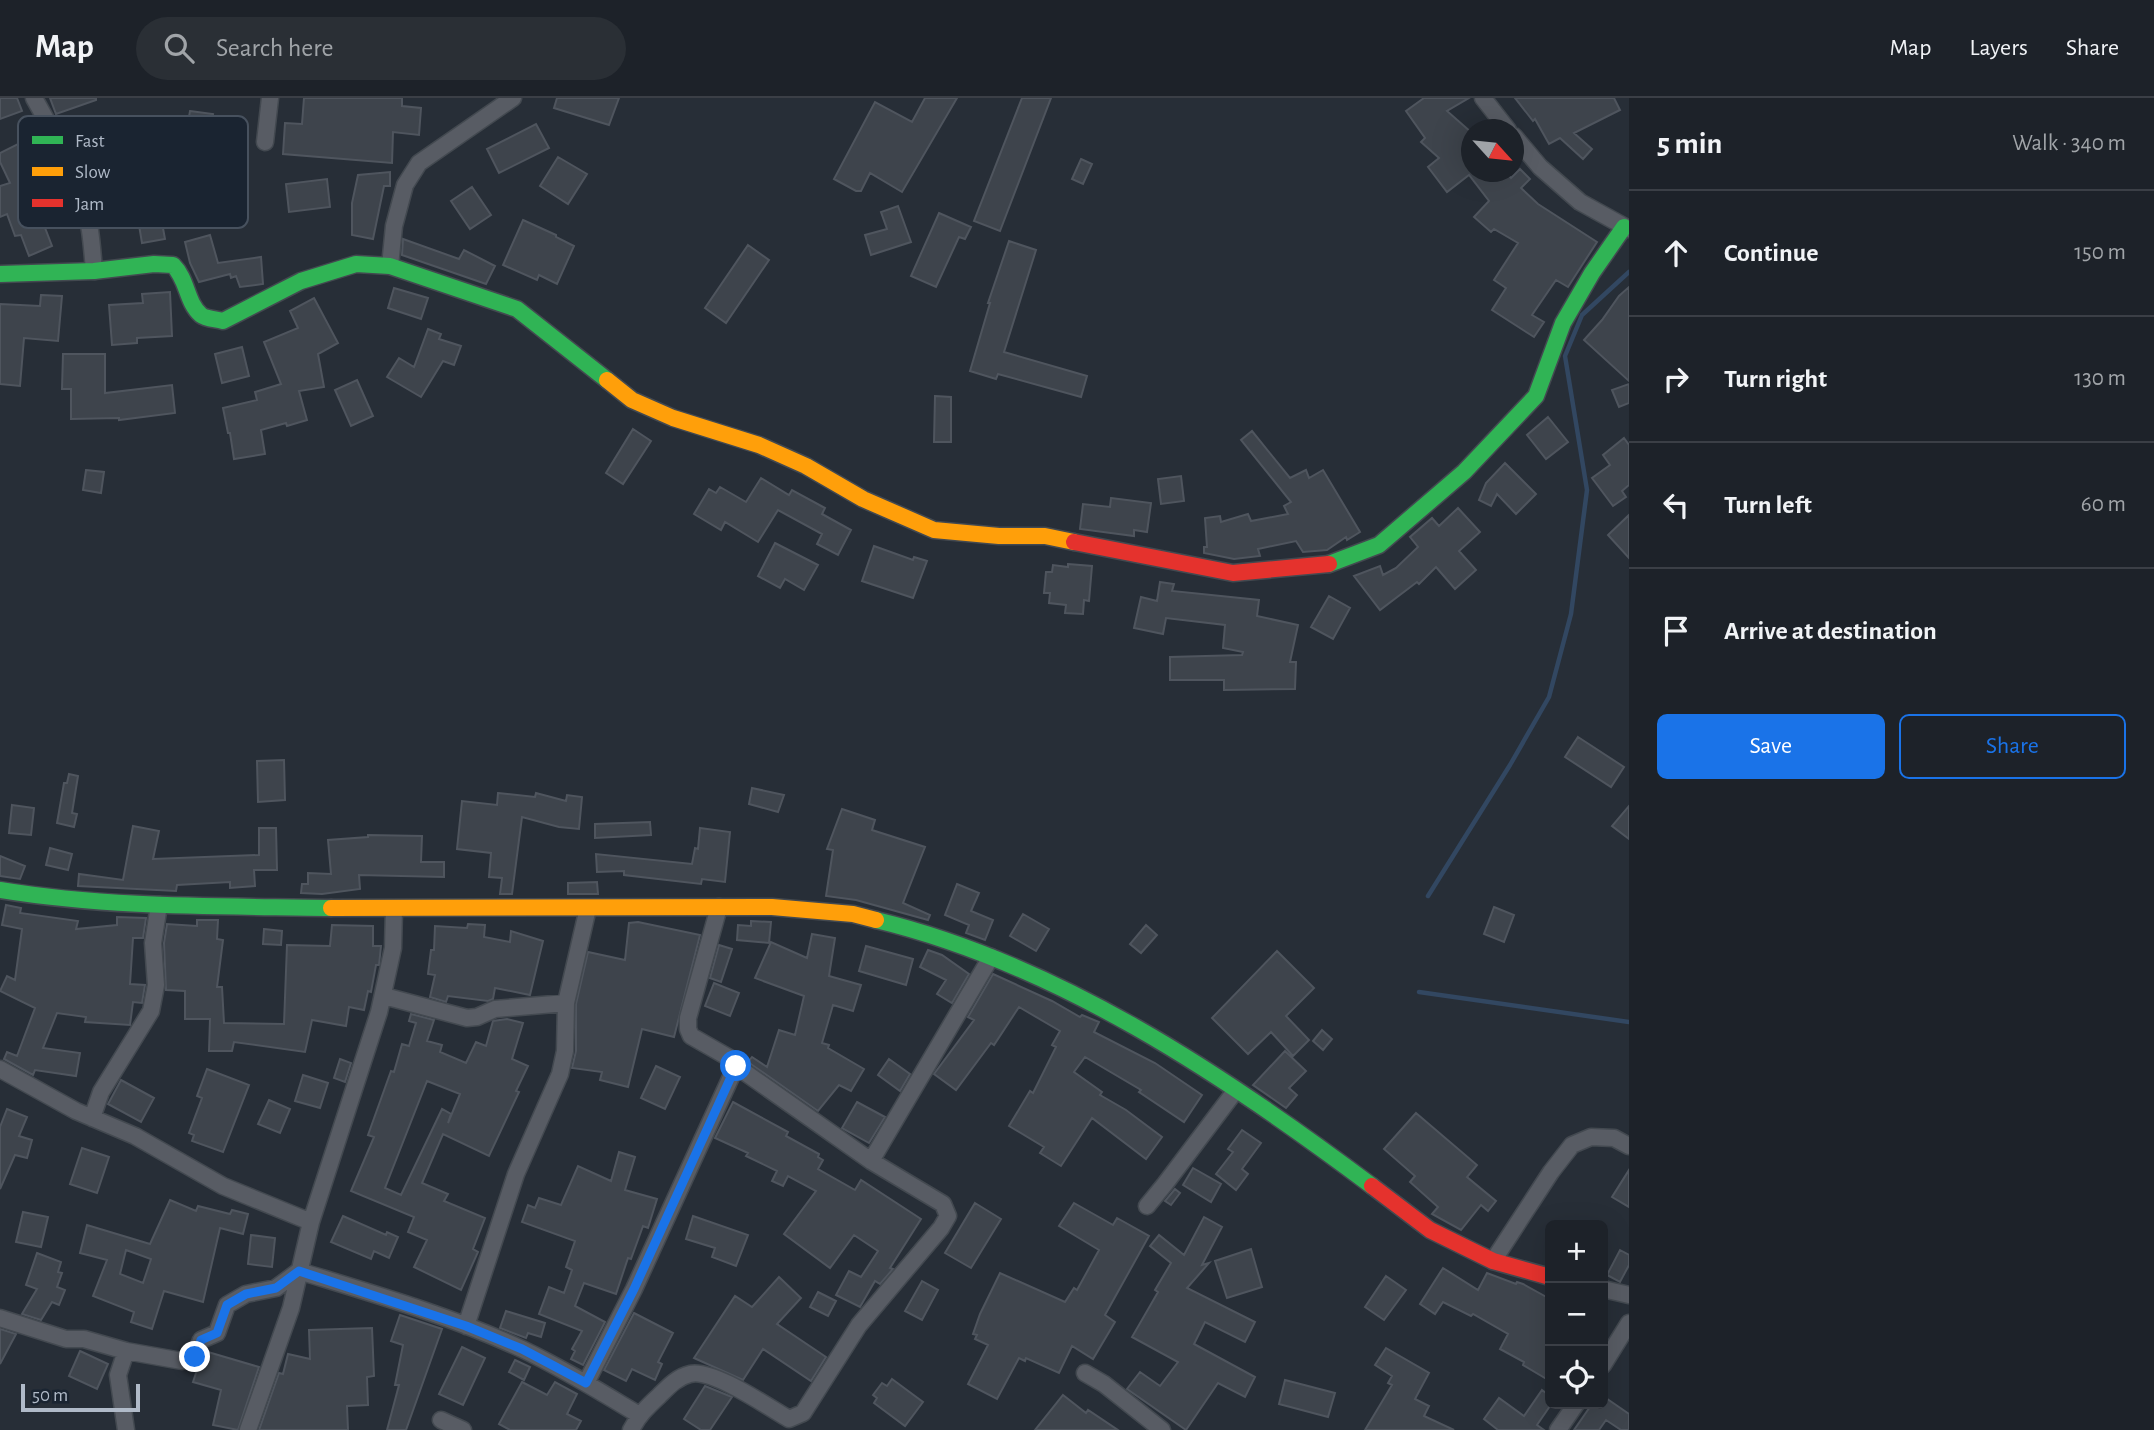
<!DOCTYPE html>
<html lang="en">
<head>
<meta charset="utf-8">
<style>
  body { margin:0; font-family:"Alegreya Sans",sans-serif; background:#2a2f35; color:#f1f3f6 }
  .controls { position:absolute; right:21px; bottom:21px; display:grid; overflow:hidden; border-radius:10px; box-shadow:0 7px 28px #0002 }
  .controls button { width:63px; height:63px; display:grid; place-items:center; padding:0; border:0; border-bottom:2px solid #3b3f46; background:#1d2229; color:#f1f3f6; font:35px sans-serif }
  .compass { position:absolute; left:1461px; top:21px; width:63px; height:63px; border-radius:50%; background:#1d2229; box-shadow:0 7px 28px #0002; rotate:117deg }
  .scale { position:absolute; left:21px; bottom:18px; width:119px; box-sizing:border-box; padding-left:7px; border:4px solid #b0bac8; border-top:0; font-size:19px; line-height:24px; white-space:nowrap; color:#b0bac8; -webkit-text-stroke:5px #1a2431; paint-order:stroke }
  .stop { position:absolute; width:21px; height:21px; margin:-16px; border:5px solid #1a73e8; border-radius:50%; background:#fff }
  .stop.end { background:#1a73e8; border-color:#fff; box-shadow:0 2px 7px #0008 }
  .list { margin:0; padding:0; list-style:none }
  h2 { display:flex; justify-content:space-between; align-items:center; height:91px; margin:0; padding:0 28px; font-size:30px }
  h2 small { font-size:23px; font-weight:400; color:#a0a4a8 }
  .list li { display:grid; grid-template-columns:46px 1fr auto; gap:21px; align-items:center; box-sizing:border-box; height:126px; padding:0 28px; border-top:2px solid #3b3f46 }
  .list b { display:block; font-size:26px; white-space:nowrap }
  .list em { font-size:23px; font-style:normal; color:#a0a4a8 }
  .actions { display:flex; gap:14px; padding:21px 28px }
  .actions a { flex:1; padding:16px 0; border:2px solid #1a73e8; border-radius:10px; text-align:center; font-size:24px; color:#1a73e8 }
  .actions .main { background:#1a73e8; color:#fff }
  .icon { flex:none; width:38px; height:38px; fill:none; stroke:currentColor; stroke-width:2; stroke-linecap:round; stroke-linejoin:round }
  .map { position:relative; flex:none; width:1629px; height:1332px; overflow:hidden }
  header { display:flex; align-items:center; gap:42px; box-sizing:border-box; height:98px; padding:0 35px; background:#1d2229; border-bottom:2px solid #3b3f46 }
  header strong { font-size:33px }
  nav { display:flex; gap:38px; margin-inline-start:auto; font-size:24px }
  .search { width:490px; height:63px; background:#2a2f35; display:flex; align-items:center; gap:18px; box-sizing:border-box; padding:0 24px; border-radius:38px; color:#a0a4a8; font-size:26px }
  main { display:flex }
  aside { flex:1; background:#1d2229 }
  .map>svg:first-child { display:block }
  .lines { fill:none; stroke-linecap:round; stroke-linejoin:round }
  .stream { stroke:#324761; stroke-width:4.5 }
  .building { fill:#3e444c; stroke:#4f555e; stroke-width:2; fill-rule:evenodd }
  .street-casing { stroke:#434950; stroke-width:19 }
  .fast-casing { stroke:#434950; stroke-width:19 }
  .slow-casing { stroke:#434950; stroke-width:19 }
  .jam-casing { stroke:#434950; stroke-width:19 }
  .street { stroke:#585c64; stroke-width:16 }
  .fast { stroke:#30b455; stroke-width:16 }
  .slow { stroke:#ff9f0a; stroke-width:16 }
  .jam { stroke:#e5322d; stroke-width:16 }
  .route { stroke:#1a73e8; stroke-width:9 }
  .key { fill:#1a2431; stroke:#47515e; stroke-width:2 }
  .key-label { font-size:19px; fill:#b0bac8 }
</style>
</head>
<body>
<header>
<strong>Map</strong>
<div class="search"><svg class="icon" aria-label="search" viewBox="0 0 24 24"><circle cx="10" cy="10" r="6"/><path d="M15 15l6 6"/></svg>Search here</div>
<nav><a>Map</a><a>Layers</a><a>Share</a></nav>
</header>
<main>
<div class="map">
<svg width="1629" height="1332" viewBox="0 0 1629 1332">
  <rect width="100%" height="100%" fill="#272e37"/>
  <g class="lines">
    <path class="stream" d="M1428,798L1510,667L1549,599L1571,516L1587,392L1565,258L1582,217L1629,174
      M1419,894L1629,924"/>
  </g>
  <path class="building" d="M0,0H17L22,13L0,21Z
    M50,0H96V2L56,16Z
    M304,0H402V8L421,10L419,37L393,34L392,65L283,56L285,25L302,26Z
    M557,0H619L609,27L554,10Z
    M925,0H957L902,94L870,75L861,93H856L834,81L875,4L912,24Z
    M1022,0H1051L1000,133L974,123Z
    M1424,0H1469L1447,13L1472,35V74H1506L1511,80L1520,71L1530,81L1521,90L1538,106L1597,144L1568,189L1556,182L1532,217L1544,224L1534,239L1492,212L1506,190L1494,182L1518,145L1494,131L1491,134L1474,119L1489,103L1469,77L1447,94L1428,69L1439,60L1421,44L1425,40L1406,13Z
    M1515,0H1614L1620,12L1574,35L1592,51L1583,61L1560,40L1549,46L1535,21L1533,23Z
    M190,13L213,16L207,51L221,52L218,78L179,74Z
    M536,26L549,50L499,75L487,51Z
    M32,39L45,65L40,68L55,100L37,109L52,148L29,158L21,137L15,138L7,116L0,119V88L10,85L0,64V55Z
    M137,54L143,101L157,98L165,141L142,145L138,121L98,119L92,95L89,60Z
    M558,59L587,76L568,106L540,88Z
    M1081,61L1092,66L1083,86L1072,81Z
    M390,74V88H384L373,141L352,137V105L358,77Z
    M327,81L330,109L289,114L286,86Z
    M472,89L491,117L470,131L451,103Z
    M898,108L911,144L871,157L865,137L887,131L881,114Z
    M939,115L971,129L965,141L959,139L936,189L911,178Z
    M523,122L556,137V139L574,148L557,186L539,177L537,182L503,167Z
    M210,137L218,165L261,159L263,186L240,189L236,178L231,180L230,176L199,184L190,165L185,144Z
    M403,141L459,161L464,152L495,168L486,186L402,157Z
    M1009,143L1036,152L1004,254L1087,278L1081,299L998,276L996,281L970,273L990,205H988Z
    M748,147L769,162L726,225L705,210Z
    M1629,189V283L1584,242L1602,222L1619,198Z
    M394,190L428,200L421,221L388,210Z
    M170,194L172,238L137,240V245L112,247L109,207L143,205L142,196Z
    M41,197L62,198L58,243L24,240L20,288L0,286V206L40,208Z
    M314,200L338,245L318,256L324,289L299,293L307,322L287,328L286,325L261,332L265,356L234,361L230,335H228L223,310L257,302L255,294L281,286L264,244L298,230L290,213Z
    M428,231L441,236L439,241L461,248L454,267L443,263L421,299L387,279L399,260L414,269Z
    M242,249L249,278L222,285L215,256Z
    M63,256H105V295L172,287L175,315L119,322V320L71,321V291H62Z
    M357,282L373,318L351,328L335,292Z
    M1629,286V305L1619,309L1612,292Z
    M935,298L951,299V344H934Z
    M1548,319L1568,344L1546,361L1527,337Z
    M633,331L651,343L623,386L606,375Z
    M1252,333L1290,380L1306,372L1309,380L1323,372L1360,434L1347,442L1346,439L1327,452L1303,454L1296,443L1258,451L1260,458L1234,461L1204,455V449H1207L1205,420L1220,418L1221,424L1248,416L1251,423L1288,416L1284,408L1291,404L1241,342Z
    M1624,340L1629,347V387L1622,393L1626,399L1613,408L1592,380L1610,367L1603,357Z
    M1505,365L1536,396L1516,416L1497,396L1491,408L1479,402L1486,385Z
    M86,372L104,374L101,395L83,392Z
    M1181,378L1184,403L1161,406L1158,381Z
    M761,380L789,397L792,392L825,410L822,416L851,432L838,457L817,446L822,436L778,412L758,444L725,424L721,432L694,416L709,391L716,395L720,389L746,404Z
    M1111,400L1151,405L1147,434L1134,432V438L1080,431L1083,406L1110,409Z
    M1458,410L1480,434L1459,453L1476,472L1455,491L1436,469L1419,486L1417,484L1380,512L1354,478L1380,468L1383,477L1396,470L1418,449L1410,439L1432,420L1439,428Z
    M1629,417V460L1608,437Z
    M775,445L818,467L804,492L785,481L780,490L758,478Z
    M874,448L913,462L914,459L927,463L913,500L862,483Z
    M1068,466L1092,468L1089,503L1084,502L1083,516L1065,515L1066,507L1049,505L1050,495H1044L1046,474H1052L1053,467L1068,469Z
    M1160,484L1174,486L1172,493L1259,502L1257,518L1298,527L1290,564H1296L1295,591L1224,592V582H1170V559L1242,557L1243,554L1223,550L1225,527L1166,520L1163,536L1134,530L1141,499L1157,503Z
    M1329,498L1350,510L1333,541L1311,529Z
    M1578,639L1624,669L1611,689L1565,659Z
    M284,662L285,702L258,704L257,663Z
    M69,676L78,678L72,715L77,716L74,729L57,725L64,685H67Z
    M752,690L784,697L778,714L749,706Z
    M498,695L535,699L536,695L566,703L567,697L582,699L579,731L559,729L522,719L512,796H500L502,780L489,779L491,755L457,751L462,703L497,707Z
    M12,707L34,710L31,737L9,735Z
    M1629,708V741L1612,728Z
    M842,711L875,722L872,732L925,749L903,805L930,817L928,822L856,802L826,798L833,752L827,751Z
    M650,724L651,737L595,740V726Z
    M133,728L159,733L153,761L259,757V730H276L277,772H254L255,788L230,790V784L177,787L176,793L78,788L79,776L123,782Z
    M700,730L730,734L725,784L702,781L701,786L624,777V773L597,774L596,756L692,766L695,750L698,751Z
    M368,737L422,738L421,764H444V779L359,777L360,791L322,796L301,795L302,786H308V775L331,776L328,742L368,739Z
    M50,750L72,756L68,772L46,767Z
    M0,758L25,768L20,781L0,778Z
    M597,784L598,796H568V785Z
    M957,786L979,795L971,813L993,822L985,842L966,835L969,827L945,817Z
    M6,807L21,810L20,815L78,823L76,831L117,827V819L146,820L143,840H133L130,886L145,887L142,905L133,904L130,927L85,924L86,919L57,915L43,950L80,955L76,978L35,972L33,977L4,961L7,954L17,958L35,910L0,893L7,878L15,882L22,831L2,827Z
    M1494,809L1514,817L1504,844L1484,836Z
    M1023,816L1049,831L1036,853L1010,838Z
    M197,822H218L217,841L223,842L217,889H222L224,925L284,926L287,847L330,848L332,827L373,828V848H381L379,867H376L371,894L368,893L364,912L349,909L346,928L312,922L305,954L234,944L232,953H209L210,921H185V893L166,892L164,845L167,826L197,828Z
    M751,823L771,824L769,845L737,842L738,827L751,828Z
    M638,824L700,837L674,939L642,931L628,989L600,982L602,974L572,970L576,953V906L588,854L625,862L629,825Z
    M468,826L485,827L484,839L510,844L511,833L543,843L530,897L495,890L493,901L488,903L448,898L446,904L430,899L435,877L428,876L431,852H434L435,828L467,830Z
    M1146,827L1157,837L1141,855L1130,846Z
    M264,831L282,833L281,847L263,846Z
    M812,836L835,840L829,878L861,887L853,913L833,907L822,945L829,947L828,950L864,971L851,993L839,987L818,1013L748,964L752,959L767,969L779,932L795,937L804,898L755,880L771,844L807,860Z
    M719,847L732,851L721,884L710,880Z
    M866,848L913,861L906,887L859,873Z
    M928,852L942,857L969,876L952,905L937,896L946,882L920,869Z
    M1277,853L1314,890L1286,918L1309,942L1293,958L1271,934L1248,956L1212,920Z
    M993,876L1052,903L1080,919L1082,917L1099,924L1094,934L1155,965L1202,997L1184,1024L1139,994L1141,992L1085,959L1074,974L1102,994L1100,997L1126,1012L1162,1039L1146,1061L1092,1020L1061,1068L1040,1055L1044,1049L1009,1028L1030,993L1033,995L1056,949L1052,947L1060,933L1019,909L994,947L991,945L956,992L934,976L974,922L968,919Z
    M714,885L739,895L730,918L705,908Z
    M411,916L434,922L427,943L442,947L440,954L466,965L476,944L486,948L493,923L507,921L523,925L512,961L528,968L516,993L519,994L489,1058L443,1036L422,1085L448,1096L444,1103L485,1120L473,1151L478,1154L461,1192L414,1169L427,1142L408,1134L414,1119L351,1093L374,1039L368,1037L391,973L394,974L402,946L409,948L416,925L409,923ZM427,983L460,996L448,1025L451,1016L442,1011L401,1097L385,1090Z
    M1322,932L1332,941L1323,952L1313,943Z
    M1285,953L1306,973L1289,990L1297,997L1286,1010L1253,987Z
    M340,961L351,965L345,984L334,980Z
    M889,961L910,976L900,993L878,977Z
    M656,968L680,979L665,1011L641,1000Z
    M207,971L249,987L223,1054L192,1043L194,1037L189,1035L202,1000L197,998Z
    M303,977L328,985L320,1010L295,1003Z
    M121,982L154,1000L141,1024L108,1006Z
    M269,1002L290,1011L280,1035L258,1026Z
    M733,1004L788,1034L786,1038L819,1056L818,1059L823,1062L818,1071L855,1092L861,1082L921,1121L890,1170L893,1171L880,1186L875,1183L860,1209L836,1197L849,1173L861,1179L878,1153L854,1137L830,1170L784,1136L816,1093L788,1078L783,1088L772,1083L777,1073L746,1058L748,1055L715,1040Z
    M857,1004L885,1019L869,1045L842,1030Z
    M7,1011L27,1019L19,1038L32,1042L27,1060L15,1057L0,1091V1029Z
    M1416,1015L1477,1067L1467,1079L1496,1103L1488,1113L1481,1107L1461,1132L1432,1116L1438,1109L1410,1084L1415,1078L1384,1051Z
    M1242,1032L1261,1045L1242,1071L1248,1076L1236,1092L1216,1076L1233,1054L1228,1051Z
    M82,1050L109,1059L97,1095L70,1086Z
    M619,1054L635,1059L625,1092L657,1101L648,1130L643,1128L631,1161L628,1160L616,1196L584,1185L575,1208L605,1224L583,1267L571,1261L575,1253L572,1251L582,1233L539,1216L549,1189L564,1195L572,1172L566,1169L575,1143L522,1124L528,1107L535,1110L539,1100L561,1107L578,1068L611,1083Z
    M1193,1070L1221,1086L1211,1104L1183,1087Z
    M1629,1072V1109L1612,1099Z
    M1175,1091L1180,1095L1171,1107L1165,1103Z
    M170,1102L196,1113L198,1108L230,1116L232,1112L248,1116L243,1136L220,1130L203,1204L164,1193L152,1231L131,1224L134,1214L93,1198L107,1162L80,1155L87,1127L150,1146ZM126,1152L151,1161L143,1185L120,1176Z
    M975,1105L1001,1121L971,1170L945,1155Z
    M1074,1105L1113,1127L1117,1120L1149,1138L1105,1217L1115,1224L1093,1261L1072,1248L1059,1275L1026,1260L1025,1263L1019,1260L997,1301L968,1286L988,1247L975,1241L977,1237L973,1236L980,1216L1000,1175L1065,1204L1074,1190L1077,1192L1099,1152L1059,1128Z
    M23,1114L48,1119L41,1149L16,1144Z
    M343,1118L386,1137L387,1134L398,1139L389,1160L374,1153L371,1161L331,1144Z
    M693,1118L748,1137L736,1168L712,1159L715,1150L686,1141Z
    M1204,1119L1222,1129L1202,1167L1209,1165L1187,1190L1255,1224L1245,1244L1205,1224L1194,1246L1255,1279L1245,1299L1218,1285L1186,1332L1127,1291L1140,1274L1160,1288L1178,1264L1132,1239L1158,1194L1155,1192L1171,1165L1150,1148L1159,1137L1184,1157Z
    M251,1137L275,1140L272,1169L248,1166Z
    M1251,1151L1262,1189L1227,1200L1215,1163Z
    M1620,1152L1629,1157V1167L1620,1184L1607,1177Z
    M37,1155L61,1164L58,1174L62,1175L57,1189L65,1192L59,1207L52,1204L41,1222L22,1216L37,1191L26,1187Z
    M1443,1170L1478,1192L1487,1175L1516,1186L1517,1184L1523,1186L1550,1201V1283L1523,1267L1524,1264L1500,1251L1508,1236L1473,1216L1471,1218L1443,1204L1435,1216L1420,1206Z
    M1386,1178L1406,1192L1384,1222L1365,1209Z
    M779,1179L801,1200L777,1226L826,1259L811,1283L763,1251L743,1282L694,1260L735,1198L752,1209Z
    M922,1183L938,1192L922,1222L905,1213Z
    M818,1194L836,1203L828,1218L810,1209Z
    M506,1213L545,1225L541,1239L528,1235L526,1240L500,1230Z
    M634,1215L673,1235L658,1264L662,1266L655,1282L632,1271L626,1283L604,1272Z
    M400,1217L442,1231L406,1332H387L399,1287H395L403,1247L391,1243Z
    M372,1230L374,1278L367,1279L368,1307L347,1308L348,1332H259L279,1275L283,1276L288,1256L310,1261L309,1232Z
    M0,1231L16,1236L0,1266Z
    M462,1249L485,1260L463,1307L439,1296Z
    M1386,1250L1429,1275L1415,1301L1429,1308L1424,1318L1454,1332H1365L1392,1287L1388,1285L1392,1278L1375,1267Z
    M80,1253L108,1266L97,1291L69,1278Z
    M208,1254L259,1269L238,1332L213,1327L221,1292L193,1284L198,1269L203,1266Z
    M515,1262L530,1269L524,1282L509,1274Z
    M892,1281L923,1304L905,1328L874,1305L877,1300L873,1297L882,1285L887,1288Z
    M1285,1282L1335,1295L1328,1319L1279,1306Z
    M522,1284L547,1297L555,1284L577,1296L567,1316L581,1323L576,1332H510L499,1326Z
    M705,1288L732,1299L710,1332H701L684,1321Z
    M1542,1292L1550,1298V1308L1537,1327L1544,1332H1498L1484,1321L1499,1300L1524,1318Z
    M1063,1297L1086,1315L1088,1312L1118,1332H1035Z
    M1603,1298L1629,1316V1332H1621L1606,1322L1599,1332H1574L1592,1306H1603Z"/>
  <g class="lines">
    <defs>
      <path id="street" d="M34,0C51,30 68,61 80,93C90,118 92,147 94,173
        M1483,0L1508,32
        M1514,38L1540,69L1580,104L1629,131
        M265,44L270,0
        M390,168L394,128L405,87L419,65L513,0
        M384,898L467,920L477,919L495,911L566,905
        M0,971L76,1013L135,1038L223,1088L311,1124
        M92,1020L101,994L151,913L156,887L153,845L159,807
        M871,1063L991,859
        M1147,1108L1165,1086L1236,992
        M1493,1163L1551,1074L1572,1047L1591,1039L1614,1040L1629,1048
        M1603,1191L1629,1197
        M0,1220L66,1241H84L126,1253
        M466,1228L516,1076L560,976L565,953L566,905L588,810
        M1603,1267L1629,1225
        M1085,1275L1104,1286L1162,1332
        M586,1285L634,1191L736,968
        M441,1322L463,1332
        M126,1332L118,1277L126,1253L182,1263L195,1259L201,1242L217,1235L227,1207L246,1196L276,1190L299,1173C374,1196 451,1218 522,1251C562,1270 601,1294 639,1317
        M248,1332L291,1210L311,1124L379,914L393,850L394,811
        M631,1332C638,1318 647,1309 659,1298C668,1289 677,1279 690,1276C712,1270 768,1309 789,1321L803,1315L859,1227L941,1130L948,1118L943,1106L871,1063L736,968L733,962L691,938L688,931V920L719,809
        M1558,1332L1576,1306"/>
      <path id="fast" d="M0,176L94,173L154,166L173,167C188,182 186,204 201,217C206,221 216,221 223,223L301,183L356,166L390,168L517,211L607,282
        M1329,466L1379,447L1464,374L1536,298L1563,225L1592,175L1624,129
        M0,792C109,810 221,808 331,810
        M876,822C1058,866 1224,977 1372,1088"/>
      <path id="slow" d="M607,282L632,302L673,320L759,347L806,368L863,401L934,432L999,438H1045L1074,444
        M331,810L772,809L853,816L876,822"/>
      <path id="jam" d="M1074,444L1233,475L1329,466
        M1372,1088L1430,1132L1493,1163L1550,1179"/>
    </defs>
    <use href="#street" class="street-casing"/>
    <use href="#fast" class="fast-casing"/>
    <use href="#slow" class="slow-casing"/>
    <use href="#jam" class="jam-casing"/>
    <use href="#street" class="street"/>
    <use href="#fast" class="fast"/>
    <use href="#slow" class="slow"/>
    <use href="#jam" class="jam"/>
  </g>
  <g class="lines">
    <path class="route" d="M195,1259L201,1242L217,1235L227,1207L246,1196L276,1190L299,1173L466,1228L522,1251L586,1285L634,1191L736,968"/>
  </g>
  <rect x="18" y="18" width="230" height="112" rx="10" class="key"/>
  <rect x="32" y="38" width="31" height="8" fill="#30b455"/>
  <rect x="32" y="69" width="31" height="9" fill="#ff9f0a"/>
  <rect x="32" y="101" width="31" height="8" fill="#e5322d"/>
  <g class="key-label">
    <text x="75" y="49">Fast</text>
    <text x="75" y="80">Slow</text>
    <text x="75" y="112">Jam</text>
  </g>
</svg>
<div class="controls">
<button>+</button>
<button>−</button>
<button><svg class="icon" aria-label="locate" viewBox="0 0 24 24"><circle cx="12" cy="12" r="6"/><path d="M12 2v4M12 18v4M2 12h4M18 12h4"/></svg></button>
</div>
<svg class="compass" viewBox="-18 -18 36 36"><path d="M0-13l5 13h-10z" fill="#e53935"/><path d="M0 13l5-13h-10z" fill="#a0a4a8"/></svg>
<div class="scale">50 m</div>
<div class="stop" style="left:736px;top:968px"></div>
<div class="stop end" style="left:195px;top:1259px"></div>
</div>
<aside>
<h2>5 min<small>Walk · 340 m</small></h2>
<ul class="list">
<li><svg class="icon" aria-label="ahead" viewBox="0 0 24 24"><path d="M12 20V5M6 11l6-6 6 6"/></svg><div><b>Continue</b></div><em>150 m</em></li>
<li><svg class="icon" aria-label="right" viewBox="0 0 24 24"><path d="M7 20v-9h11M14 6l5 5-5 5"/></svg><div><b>Turn right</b></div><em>130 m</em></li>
<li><svg class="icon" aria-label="left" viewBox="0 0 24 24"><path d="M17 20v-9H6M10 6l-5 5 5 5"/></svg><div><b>Turn left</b></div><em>60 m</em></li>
<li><svg class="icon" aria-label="arrive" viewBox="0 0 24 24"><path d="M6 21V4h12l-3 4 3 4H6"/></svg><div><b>Arrive at destination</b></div></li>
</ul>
<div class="actions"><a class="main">Save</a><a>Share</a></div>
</aside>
</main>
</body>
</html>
